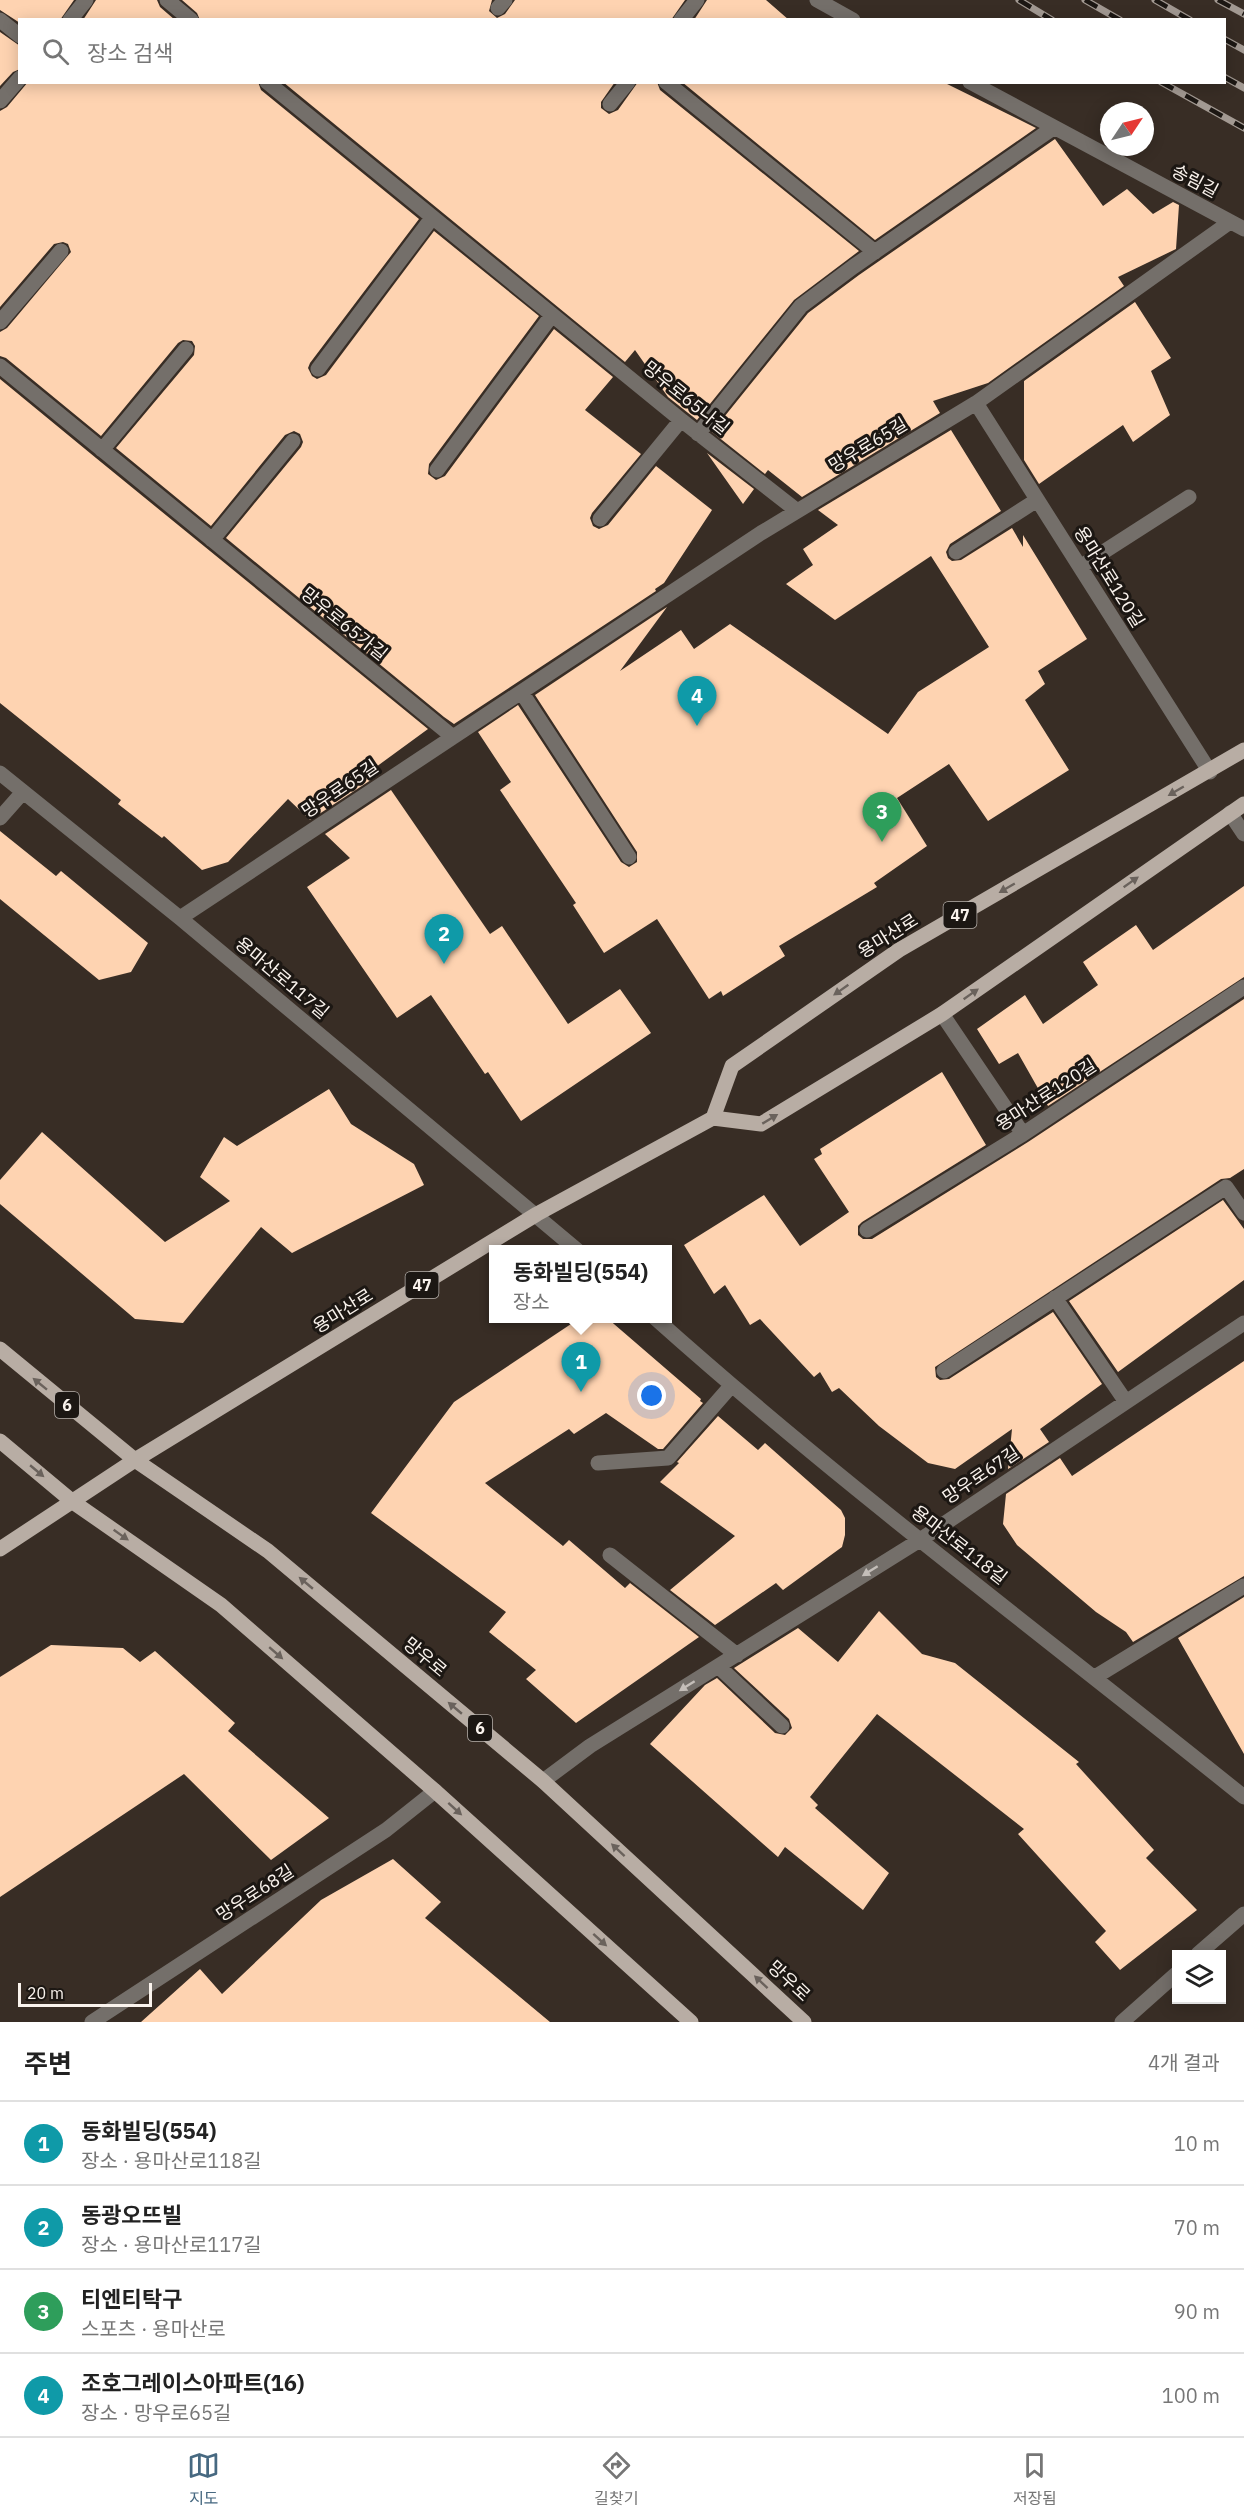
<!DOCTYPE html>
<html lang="ko">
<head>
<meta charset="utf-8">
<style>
  body { margin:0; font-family:"IBM Plex Sans","Noto Sans KR",sans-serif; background:#f6f6f6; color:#222 }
  .controls { position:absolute; right:18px; bottom:18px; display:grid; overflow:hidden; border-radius:0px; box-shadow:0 3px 15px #0003 }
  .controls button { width:54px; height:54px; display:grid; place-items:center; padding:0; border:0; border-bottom:2px solid #e0e0e0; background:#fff; color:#222; font:30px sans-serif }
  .compass { position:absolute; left:1100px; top:102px; width:54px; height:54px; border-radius:50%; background:#fff; box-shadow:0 3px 15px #0003; rotate:55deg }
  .scale { position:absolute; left:18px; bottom:15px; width:134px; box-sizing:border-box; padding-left:6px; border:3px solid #faf3ed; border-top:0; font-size:16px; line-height:21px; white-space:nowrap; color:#faf3ed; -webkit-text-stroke:4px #1c1713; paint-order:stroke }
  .you { position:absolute; left:652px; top:1396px; width:21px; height:21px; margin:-15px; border:4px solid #fff; border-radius:50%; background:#1a73e8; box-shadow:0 0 0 9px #1a73e833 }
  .badge { display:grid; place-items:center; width:39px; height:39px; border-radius:50%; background:#476981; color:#fff; font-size:20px; font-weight:700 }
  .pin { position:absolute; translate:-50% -50px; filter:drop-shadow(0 2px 3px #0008) }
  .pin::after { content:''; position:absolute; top:32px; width:21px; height:18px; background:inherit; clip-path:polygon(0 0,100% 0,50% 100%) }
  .popup { position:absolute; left:489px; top:1245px; width:183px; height:78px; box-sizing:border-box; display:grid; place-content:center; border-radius:0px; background:#fff; filter:drop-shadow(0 2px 4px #0005); font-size:20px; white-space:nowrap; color:#767676 }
  .popup b { font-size:22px; color:#222 }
  .popup::after { content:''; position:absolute; left:50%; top:100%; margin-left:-12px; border:12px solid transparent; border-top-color:#fff }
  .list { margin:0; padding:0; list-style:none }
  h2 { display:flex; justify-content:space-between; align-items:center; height:78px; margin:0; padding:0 24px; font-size:26px }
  h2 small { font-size:20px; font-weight:400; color:#767676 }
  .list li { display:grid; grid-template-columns:39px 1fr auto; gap:18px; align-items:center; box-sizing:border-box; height:84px; padding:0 24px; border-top:2px solid #e0e0e0 }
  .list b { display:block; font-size:22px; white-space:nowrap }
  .list p { margin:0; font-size:20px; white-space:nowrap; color:#767676 }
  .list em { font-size:20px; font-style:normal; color:#767676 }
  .icon { flex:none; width:33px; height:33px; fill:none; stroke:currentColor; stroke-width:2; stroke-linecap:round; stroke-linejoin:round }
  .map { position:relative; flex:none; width:1244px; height:2022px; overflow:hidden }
  .search { position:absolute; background:#fff; box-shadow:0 3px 15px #0003; left:18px; right:18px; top:18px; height:66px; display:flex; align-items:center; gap:15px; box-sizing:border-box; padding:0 21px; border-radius:0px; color:#767676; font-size:22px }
  .sheet { height:414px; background:#fff }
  nav { display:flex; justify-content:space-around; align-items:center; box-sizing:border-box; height:84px; border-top:2px solid #e0e0e0; background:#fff; font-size:16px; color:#767676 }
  nav a { display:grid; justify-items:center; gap:3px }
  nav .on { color:#476981 }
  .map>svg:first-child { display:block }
  .building { fill:#fed3b1 }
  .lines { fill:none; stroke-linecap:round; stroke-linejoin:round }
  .minor { stroke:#746f6a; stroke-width:15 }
  .major { stroke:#b8ada4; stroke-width:15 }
  .rail-casing { stroke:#a29992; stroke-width:7 }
  .rail { stroke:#1c1713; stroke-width:4.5; stroke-dasharray:14; stroke-linecap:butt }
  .oneway { fill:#6a625c }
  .oneway2 { fill:#c4beb9 }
  .labels { text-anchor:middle; stroke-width:6; stroke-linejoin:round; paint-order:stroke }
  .shield { fill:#1c1713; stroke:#b7b1ac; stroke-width:1.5 }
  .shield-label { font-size:16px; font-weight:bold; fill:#faf3ed }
  .street-label { font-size:18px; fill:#faf3ed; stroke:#1c1713 }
</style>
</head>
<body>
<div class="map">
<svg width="1244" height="2022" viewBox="0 0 1244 2022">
  <rect width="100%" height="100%" fill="#382d25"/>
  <path class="building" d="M0,0H74L60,20H20V23L0,10Z
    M96,0H157L160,7L175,20H83Z
    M182,0H492L489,11L497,18L505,14L515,0H685L671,20H200L197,13Z
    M707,0H766L789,20H694Z
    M0,32L20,46V69L13,72L0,86Z
    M28,82H258L261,90L419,219L310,363L308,368L312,376L317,379L326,375L434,231L539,316L429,464L428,474L436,480L445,476L554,329L613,377L585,410L641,454L592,513L590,518L593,526L599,529L608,525L656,466L712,510L664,583L655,589L656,591L454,724L444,717L226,538L301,447L303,442L300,434L294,431L285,435L211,526L116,448L194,355L195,346L192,341L183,340L178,343L101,436L6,358L0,356V332L7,328L71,252L68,244L63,242L54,244L0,307V111L7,107Z
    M283,82H615L601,102V108L609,114L618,110L638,82H657L660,90L859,251L794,300L697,420L668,397L635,350L625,362Z
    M682,82H943L1036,128L875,240Z
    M1055,139L1103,206L1127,189L1153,214L1173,202L1179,205L1176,249L1118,277L1124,286L988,383L933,401L940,413L802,497L768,470L765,474L712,432L808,313L859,275Z
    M1135,302L1171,358L1151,371L1170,415L1133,442L1123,425L1039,484L1024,460V381Z
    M0,379L96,458L428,729L376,767L380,774L310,820L288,799L228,862L202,870L164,836L162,838L118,804L121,800L0,703Z
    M951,430L1001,511L950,544L946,552L948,558L952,561L961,560L1012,528L1023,547V535L1087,639L1038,671L1045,684L1025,700L1069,770L988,821L949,764L897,798L927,846L874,883L877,887L779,946L785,956L723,996L721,991L709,999L657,919L604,953L573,905L576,903L500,790L511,782L478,732L518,705L621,862L629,867L637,862V852L535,695L667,607L620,671L681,630L694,649L730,624L888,734L918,692L989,647L931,556L835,620L786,584L813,565L803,549L838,525L818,510Z
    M707,453L754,489L743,504Z
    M391,790L490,934L502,926L568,1024L620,989L651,1033L521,1121L488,1072L485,1074L431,995L397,1018L307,887L350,858L325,834Z
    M0,831L56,876L61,871L148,943L131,972L99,980L0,899Z
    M1244,886V977L1048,1106L1018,1053L999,1064L977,1029L1025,995L1043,1024L1098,985L1083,962L1136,925L1153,950Z
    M1244,999V1169L1230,1178L1221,1179L935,1367L936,1377L940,1380L949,1379L1053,1312L1102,1384L1040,1429L1049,1442L1008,1469L1012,1429L955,1469L928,1463L879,1426L839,1388L832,1392L820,1372L814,1377L760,1319L750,1325L725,1285L714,1294L684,1245L764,1195L800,1246L849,1212L814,1159L822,1154L820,1149L942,1072L986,1145L862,1222L858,1226V1235L863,1239H872L1028,1142Z
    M329,1089L351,1124L414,1164L424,1185L292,1253L261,1227L183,1323L135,1319L0,1204V1180L42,1132L165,1242L230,1201L200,1177L224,1137L237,1146Z
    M1223,1200L1244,1229V1280L1118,1372L1069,1301Z
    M580,1318H607L701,1399L700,1401L703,1403L663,1449H658L606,1413L574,1434L569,1429L485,1483L563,1546L569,1540L625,1588L630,1583L699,1637L576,1723L526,1679L536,1670L489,1632L506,1612L371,1513L454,1402Z
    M1244,1361V1576L1133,1642L1126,1632L1096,1612L1017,1545L1003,1524L1006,1494L1060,1458L1072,1476Z
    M718,1416L758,1450L765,1443L841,1510L845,1518V1535L842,1547L783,1590L776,1583L715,1625L670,1590L735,1536L660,1482L679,1463L677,1462Z
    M1244,1597V1754L1178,1638Z
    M879,1611L922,1654L955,1663L1079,1762L1076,1764L1154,1850L1146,1858L1197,1910L1120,1970L1095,1942L1106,1931L1018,1834L1024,1829L877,1714L810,1797L818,1805L815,1808L889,1873L863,1910L785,1847L778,1857L650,1744L705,1685L717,1678L775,1733L785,1735L792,1728L789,1719L734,1668L798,1628L838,1662Z
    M51,1645L123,1648L140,1662L155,1651L235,1723L228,1731L329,1818L271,1860L184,1774L0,1897V1677Z
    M393,1859L441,1902L425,1918L550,2022H141L200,1969L222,1994L321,1900Z"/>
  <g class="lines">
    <path class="minor" d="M167,0L191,20
      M817,0L853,20
      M498,8L505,0
      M0,20L20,36
      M70,20L86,0
      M681,20L697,0
      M267,82L681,420L796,510
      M666,82L875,252
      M970,82L1244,229
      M0,101L20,78
      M610,104L628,82
      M0,322L61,251
      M0,366L453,737
      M318,369L432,218
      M976,403L1210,772
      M698,434L801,306L853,267L1053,128
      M102,450L186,349
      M437,470L552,315
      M600,519L681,420
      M212,540L293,441
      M956,552L1037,500
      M1080,567L1189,497
      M522,693L629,857
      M0,773L180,918L577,1250
      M1230,813L1244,834
      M0,818L23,792
      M180,918L761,533L976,403L1230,222
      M942,1014L1023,1134
      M867,1230L1023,1134L1244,987
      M1055,1298L1126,1402
      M655,1318C844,1487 1047,1638 1244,1797
      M944,1371L1226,1187L1244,1213
      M598,1463L668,1458L731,1386
      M610,1555L737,1655
      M718,1666L782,1726
      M1095,1677L1244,1586
      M543,1781L590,1746L920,1540L1244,1323
      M1198,1954L1244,1914
      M92,2022L386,1830L435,1791
      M1122,2022L1176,1974"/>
    <path class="major" d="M713,1118L732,1066L899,950L1244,750
      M0,1349L135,1460L268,1551L543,1781L804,2022
      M0,1441L73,1502L221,1605L435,1791L691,2022
      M0,1549L135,1460L537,1214L713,1118L761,1124L942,1014L1244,804"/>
    <defs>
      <path id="rail" d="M1019,0L1052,20
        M1085,0L1120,20
        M1155,0L1190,20
        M1218,0L1244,14
        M1224,39L1244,50
        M1224,77L1244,88
        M1161,82L1244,128"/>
    </defs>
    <use href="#rail" class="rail-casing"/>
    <use href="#rail" class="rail"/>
  </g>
  <defs><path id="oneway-solid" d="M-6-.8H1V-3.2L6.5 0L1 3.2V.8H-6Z" transform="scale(1.5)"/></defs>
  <g class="oneway">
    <use href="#oneway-solid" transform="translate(1176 791) rotate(150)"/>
    <use href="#oneway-solid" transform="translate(1131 882) rotate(-35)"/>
    <use href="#oneway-solid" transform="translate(1007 888) rotate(150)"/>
    <use href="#oneway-solid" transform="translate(841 990) rotate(145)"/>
    <use href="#oneway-solid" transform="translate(971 994) rotate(-35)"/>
    <use href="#oneway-solid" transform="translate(770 1119) rotate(-31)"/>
    <use href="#oneway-solid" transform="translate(40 1384) rotate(-141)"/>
    <use href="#oneway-solid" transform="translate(37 1471) rotate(40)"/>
    <use href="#oneway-solid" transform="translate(121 1535) rotate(35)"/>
    <use href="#oneway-solid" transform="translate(306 1583) rotate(-140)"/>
    <use href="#oneway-solid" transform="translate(276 1653) rotate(41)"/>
    <use href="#oneway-solid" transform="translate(455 1708) rotate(-140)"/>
    <use href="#oneway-solid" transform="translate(455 1809) rotate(42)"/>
    <use href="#oneway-solid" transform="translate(618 1850) rotate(-137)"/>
    <use href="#oneway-solid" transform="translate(600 1940) rotate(42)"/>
    <use href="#oneway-solid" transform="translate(761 1982) rotate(-137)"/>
  </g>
  <g class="oneway2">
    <use href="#oneway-solid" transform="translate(870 1571) rotate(148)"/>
    <use href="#oneway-solid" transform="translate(687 1686) rotate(148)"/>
  </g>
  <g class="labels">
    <g class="shield">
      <rect x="943.5" y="902" width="33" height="26" rx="4.5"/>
      <rect x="405.5" y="1272" width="33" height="26" rx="4.5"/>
      <rect x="55" y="1392" width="24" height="26" rx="4.5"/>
      <rect x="468" y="1715" width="24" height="26" rx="4.5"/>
    </g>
    <g class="shield-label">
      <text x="960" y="921">47</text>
      <text x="422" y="1291">47</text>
      <text x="67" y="1411">6</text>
      <text x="480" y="1734">6</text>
    </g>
    <g class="street-label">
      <text transform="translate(1195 181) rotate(28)" y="6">송림길</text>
      <text transform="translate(686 398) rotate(39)" y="6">망우로65나길</text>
      <text transform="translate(868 445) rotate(-31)" y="6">망우로65길</text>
      <text transform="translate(1109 577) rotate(58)" y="6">용마산로120길</text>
      <text transform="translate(344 624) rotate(39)" y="6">망우로65가길</text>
      <text transform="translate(340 789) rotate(-34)" y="6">망우로65길</text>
      <text transform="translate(888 936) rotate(-32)" y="6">용마산로</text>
      <text transform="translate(282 978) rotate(40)" y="6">용마산로117길</text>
      <text transform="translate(1046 1095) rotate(-33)" y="6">용마산로120길</text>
      <text transform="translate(343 1311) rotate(-32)" y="6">용마산로</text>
      <text transform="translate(981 1475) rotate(-34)" y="6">망우로67길</text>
      <text transform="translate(959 1545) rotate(38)" y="6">용마산로118길</text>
      <text transform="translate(425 1657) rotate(40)" y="6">망우로</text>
      <text transform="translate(255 1893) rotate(-33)" y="6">망우로68길</text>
      <text transform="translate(789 1981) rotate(43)" y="6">망우로</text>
    </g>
  </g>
</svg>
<div class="controls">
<button><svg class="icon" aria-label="layers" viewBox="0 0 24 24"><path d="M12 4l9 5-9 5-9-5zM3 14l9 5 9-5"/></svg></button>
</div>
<svg class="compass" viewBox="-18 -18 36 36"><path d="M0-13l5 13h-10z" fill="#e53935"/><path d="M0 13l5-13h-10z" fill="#767676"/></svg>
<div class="scale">20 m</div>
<div class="you"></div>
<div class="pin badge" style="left:581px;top:1392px;background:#0f9aa8">1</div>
<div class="popup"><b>동화빌딩(554)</b>장소</div>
<div class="pin badge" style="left:444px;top:964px;background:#0f9aa8">2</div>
<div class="pin badge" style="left:882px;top:842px;background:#2e9e5b">3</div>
<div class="pin badge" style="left:697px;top:726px;background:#0f9aa8">4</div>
<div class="search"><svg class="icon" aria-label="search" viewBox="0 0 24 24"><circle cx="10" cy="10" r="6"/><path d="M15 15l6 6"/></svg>장소 검색</div>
</div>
<section class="sheet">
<h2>주변<small>4개 결과</small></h2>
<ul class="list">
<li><span class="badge" style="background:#0f9aa8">1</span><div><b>동화빌딩(554)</b><p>장소 · 용마산로118길</p></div><em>10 m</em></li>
<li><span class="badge" style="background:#0f9aa8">2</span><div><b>동광오뜨빌</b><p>장소 · 용마산로117길</p></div><em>70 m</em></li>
<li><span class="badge" style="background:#2e9e5b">3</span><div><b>티엔티탁구</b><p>스포츠 · 용마산로</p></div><em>90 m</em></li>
<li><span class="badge" style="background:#0f9aa8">4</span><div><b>조호그레이스아파트(16)</b><p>장소 · 망우로65길</p></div><em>100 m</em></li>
</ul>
</section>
<nav>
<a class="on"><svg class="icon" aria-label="map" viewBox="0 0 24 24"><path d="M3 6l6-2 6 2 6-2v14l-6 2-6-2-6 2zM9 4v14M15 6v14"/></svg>지도</a>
<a><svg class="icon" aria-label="directions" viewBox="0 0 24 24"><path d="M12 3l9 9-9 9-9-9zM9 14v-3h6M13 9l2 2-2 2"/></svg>길찾기</a>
<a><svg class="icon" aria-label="saved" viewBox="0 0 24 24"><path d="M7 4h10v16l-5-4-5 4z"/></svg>저장됨</a>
</nav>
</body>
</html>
